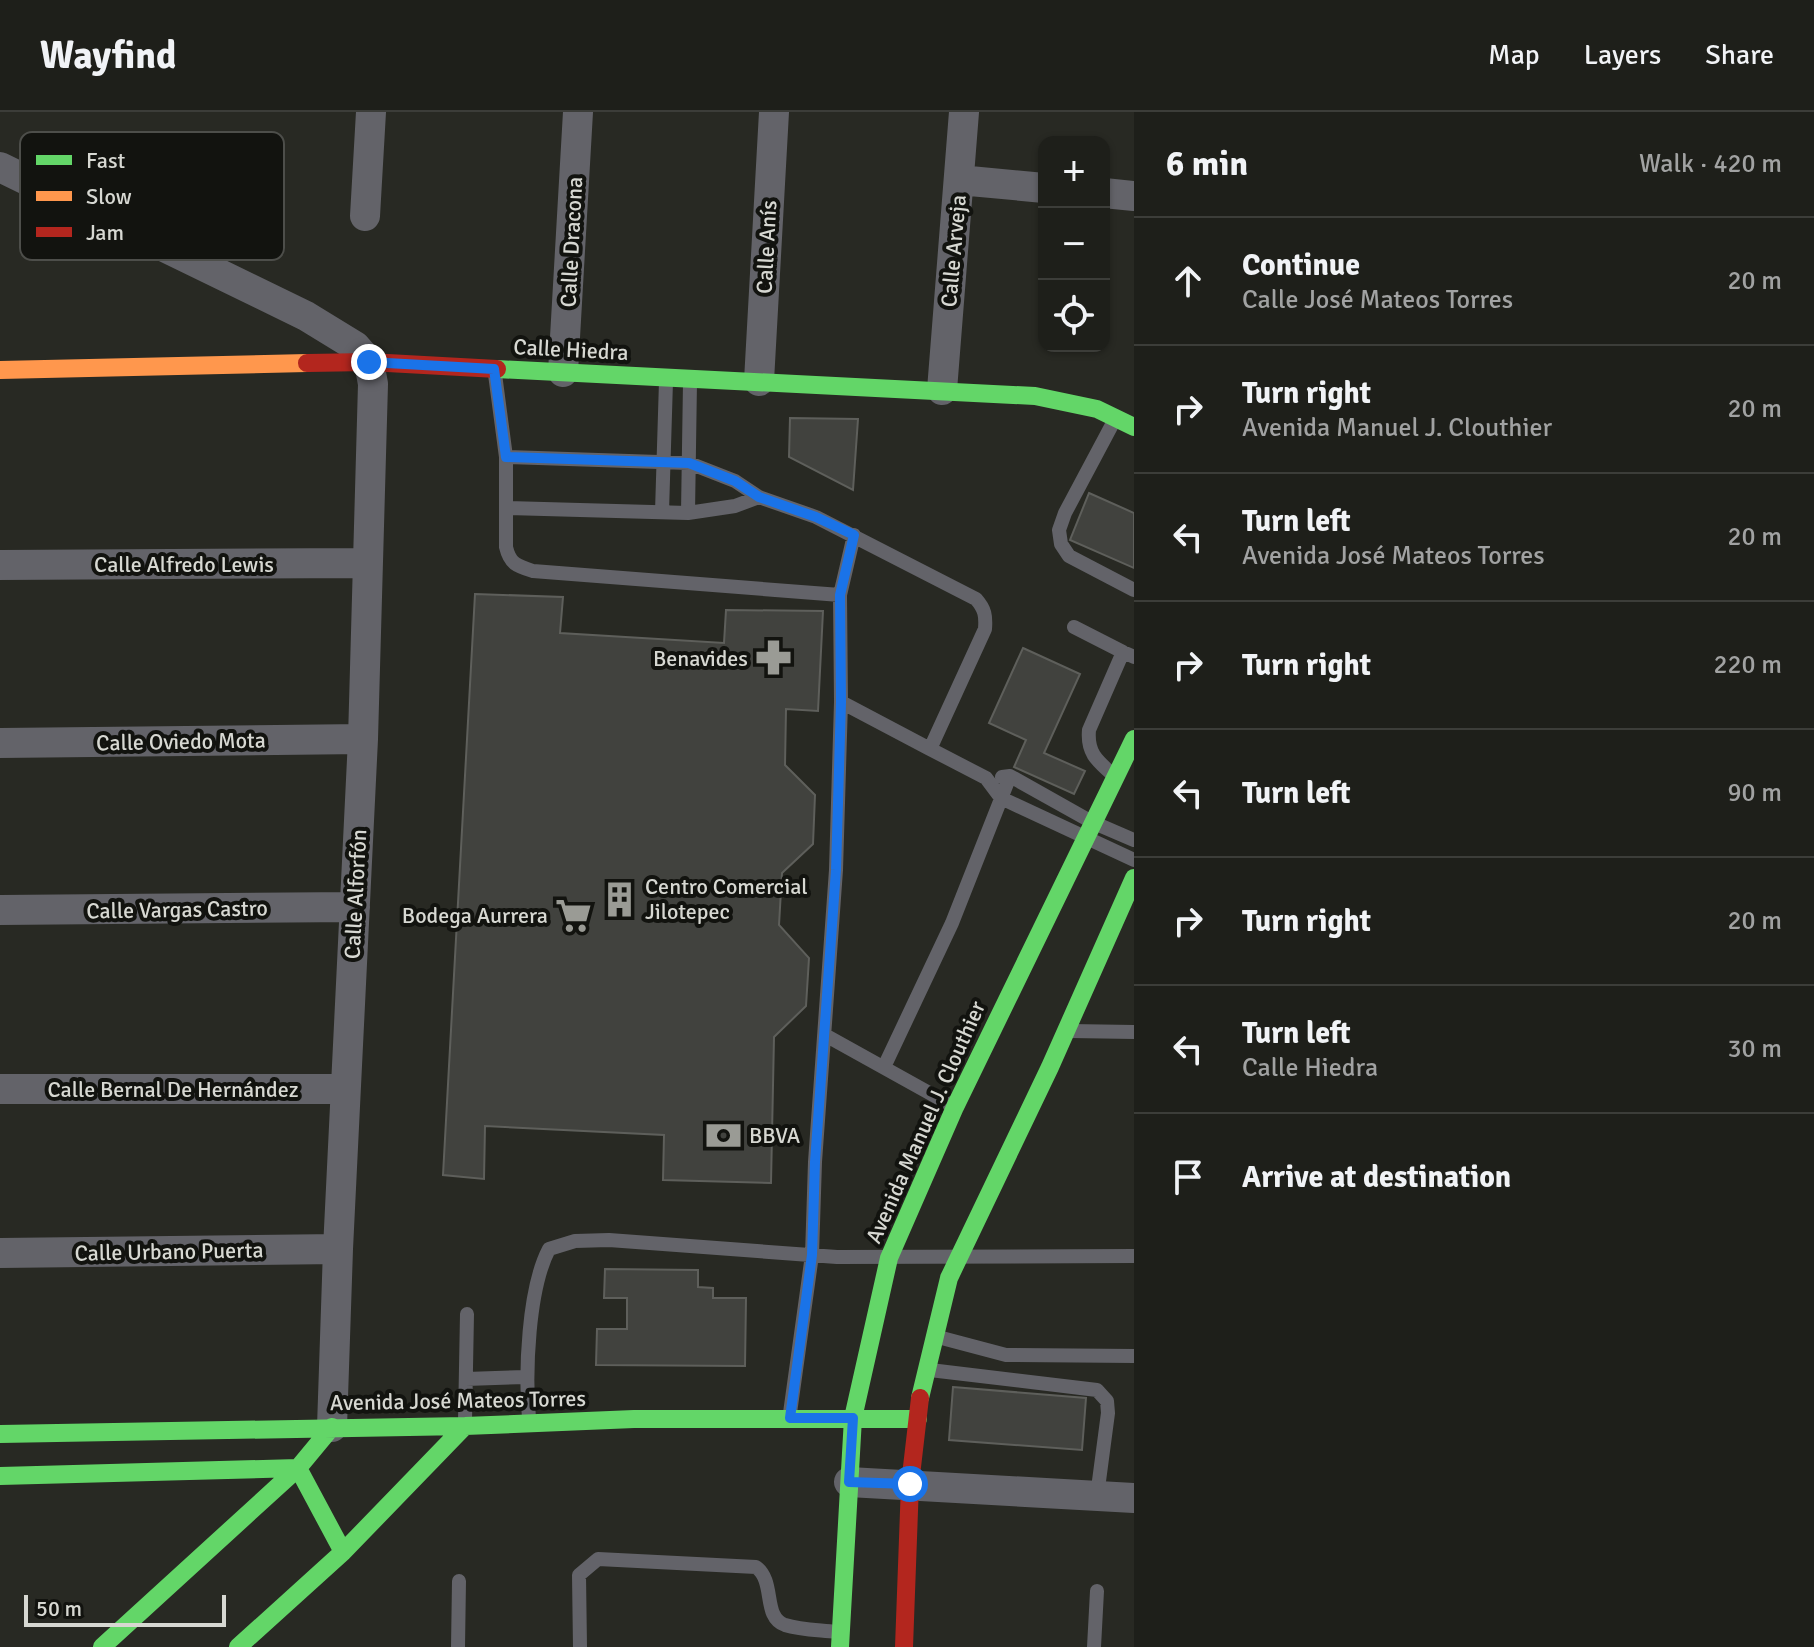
<!DOCTYPE html>
<html lang="en">
<head>
<meta charset="utf-8">
<style>
  body { margin:0; font-family:Signika,sans-serif; background:#262723; color:#f1f3f6 }
  .controls { position:absolute; right:24px; top:24px; display:grid; overflow:hidden; border-radius:16px; box-shadow:0 2px 6px #0004 }
  .controls button { width:72px; height:72px; display:grid; place-items:center; padding:0; border:0; border-bottom:2px solid #3c3d39; background:#1e1f1a; color:#f1f3f6; font:40px sans-serif }
  .scale { position:absolute; left:24px; bottom:20px; width:202px; box-sizing:border-box; padding-left:8px; border:4px solid #d7d8d2; border-top:0; font-size:22px; line-height:28px; white-space:nowrap; color:#d7d8d2; -webkit-text-stroke:6px #12130f; paint-order:stroke }
  .stop { position:absolute; width:24px; height:24px; margin:-18px; border:6px solid #1a73e8; border-radius:50%; background:#fff }
  .stop.end { background:#1a73e8; border-color:#fff; box-shadow:0 2px 8px #0008 }
  .list { margin:0; padding:0; list-style:none }
  h2 { display:flex; justify-content:space-between; align-items:center; height:104px; margin:0; padding:0 32px; font-size:34px }
  h2 small { font-size:26px; font-weight:400; color:#a1a2a2 }
  .list li { display:grid; grid-template-columns:52px 1fr auto; gap:24px; align-items:center; box-sizing:border-box; height:128px; padding:0 32px; border-top:2px solid #3c3d39 }
  .list b { display:block; font-size:30px; white-space:nowrap }
  .list p { margin:0; font-size:26px; white-space:nowrap; color:#a1a2a2 }
  .list em { font-size:26px; font-style:normal; color:#a1a2a2 }
  .icon { flex:none; width:44px; height:44px; fill:none; stroke:currentColor; stroke-width:2; stroke-linecap:round; stroke-linejoin:round }
  .map { position:relative; flex:none; width:1134px; height:1535px; overflow:hidden }
  header { display:flex; align-items:center; gap:48px; box-sizing:border-box; height:112px; padding:0 40px; background:#1e1f1a; border-bottom:2px solid #3c3d39 }
  header strong { font-size:38px }
  nav { display:flex; gap:44px; margin-inline-start:auto; font-size:28px }
  main { display:flex }
  aside { flex:1; background:#1e1f1a }
  .map>svg:first-child { display:block }
  .building { fill:#41423e; stroke:#5e5f5b; stroke-width:2 }
  .lines { fill:none; stroke-linecap:round; stroke-linejoin:round }
  .lane { stroke:#636369; stroke-width:14 }
  .street { stroke:#636369; stroke-width:30 }
  .fast { stroke:#63d668; stroke-width:18 }
  .slow { stroke:#ff974d; stroke-width:18 }
  .jam { stroke:#b3261e; stroke-width:18 }
  .route { stroke:#1a73e8; stroke-width:10 }
  .labels { text-anchor:middle; stroke-width:8; stroke-linejoin:round; paint-order:stroke }
  .street-label { font-size:22px; fill:#d7d8d2; stroke:#12130f }
  .poi-label { font-size:22px; fill:#d7d8d2; stroke:#12130f; text-anchor:end }
  .key { fill:#12130f; stroke:#4d4e4a; stroke-width:2 }
  .key-label { font-size:22px; fill:#d7d8d2 }
</style>
</head>
<body>
<header>
<strong>Wayfind</strong>
<nav><a>Map</a><a>Layers</a><a>Share</a></nav>
</header>
<main>
<div class="map">
<svg width="1134" height="1535" viewBox="0 0 1134 1535">
  <rect width="100%" height="100%" fill="#282923"/>
  <path class="building" d="M790,306L858,307L853,378L789,345Z
    M1089,381L1134,401V456L1070,428Z
    M475,482L563,485L560,521L724,531L726,498L823,499L818,599L786,597L785,653L815,683L813,732L782,761L779,813L809,846L806,894L774,925L771,1071L663,1068L664,1023L485,1014L484,1067L443,1063Z
    M1023,536L1080,562L1044,641L1085,659L1074,682L1014,655L1026,628L989,611Z
    M605,1157L698,1158V1175L713,1176V1186H746L745,1254L596,1253L597,1217H627V1186H604Z
    M953,1275L1086,1286L1082,1338L949,1328Z"/>
  <g class="lines">
    <path class="lane" d="M495,262L506,345V435C510,452 517,454 533,459L840,483
      M1114,309L1065,401L1059,418L1061,432L1069,444L1134,478
      M506,345L689,351L735,369L759,385L816,405L976,487C985,497 986,504 985,517L930,637L841,590
      M507,396L688,401L735,394L759,385
      M662,400L666,269
      M688,401L690,270
      M1074,515L1123,540
      M930,637L986,666L1001,686L1134,748
      M1112,662C1096,648 1087,640 1089,618L1123,540L1134,545
      M1002,665L1010,664L1092,710L1134,728
      M1070,919L1134,920
      M825,923L951,993
      M884,955L952,811L1010,664
      M938,1225L1006,1243L1134,1244
      M930,1258L1097,1278L1107,1289L1108,1301L1097,1384
      M466,1267L526,1265
      M790,1301L812,1143L815,1050L836,758L841,590L840,483L854,423
      M529,1306C525,1261 528,1177 549,1137L575,1129L609,1128L837,1145L1134,1144
      M465,1309L467,1202
      M458,1535L459,1469
      M580,1535L579,1463L598,1447L756,1455C776,1470 762,1505 785,1513C801,1518 820,1518 836,1520
      M1094,1535L1097,1479"/>
    <path class="street" d="M0,55L306,204L355,234L369,250L373,272L363,627L338,1137L332,1315
      M959,68L1044,76
      M1104,81L1134,84
      M365,104L371,0
      M563,260L578,0
      M759,269L774,0
      M942,278L964,0
      M0,453L367,451
      M0,631L363,627
      M0,798L355,795
      M0,977H345
      M0,1141L338,1137
      M849,1370L1134,1386"/>
    <path class="fast" d="M497,257L1035,284L1097,297L1134,315
      M920,1286L949,1166L1050,955L1134,766
      M0,1322L465,1314L634,1307H918
      M298,1356L343,1440
      M0,1364L298,1356
      M102,1535L298,1356L332,1315
      M238,1535L343,1440L465,1314
      M840,1535L853,1306L889,1146L955,995L1134,627"/>
    <path class="slow" d="M0,258L307,251"/>
    <path class="jam" d="M307,251L369,250L497,257
      M904,1535L910,1372L920,1286"/>
  </g>
  <g class="lines">
    <path class="route" d="M369,250L494,257L506,345L689,351L735,369L759,385L816,405L854,423L840,483L841,590L836,758L815,1050L812,1143L790,1306H853L849,1370L910,1372"/>
  </g>
  <defs>
    <symbol id="pharmacy-bare" viewBox="-9 -9 18 18"><path d="M-2-6h4v4h4v4h-4v4h-4v-4h-4v-4h4Z" fill="#9a9b95" stroke="#12130f" stroke-width="2.5" paint-order="stroke"/></symbol>
    <symbol id="building-bare" viewBox="-9 -9 18 18"><path d="M-4-6H4V6H1V3H-1V6H-4ZM-2.5-4.3h1.7v1.8h-1.7ZM.8-4.3h1.7v1.8H.8ZM-2.5-1h1.7V.8h-1.7ZM.8-1h1.7V.8H.8Z" fill="#9a9b95" stroke="#12130f" stroke-width="2.5" paint-order="stroke"/></symbol>
    <symbol id="supermarket-bare" viewBox="-9 -9 18 18"><path d="M-6-5.5h2.5l.6 2H6L4.5 2H-2.5L-4.4-4H-6ZM-1.5 3.2a1.3 1.3 0 1 0 .1 0ZM3 3.2a1.3 1.3 0 1 0 .1 0Z" fill="#9a9b95" stroke="#12130f" stroke-width="2.5" paint-order="stroke"/></symbol>
    <symbol id="bank-bare" viewBox="-9 -9 18 18"><path d="M-6-4H6V4H-6ZM0-2.3a2.3 2.3 0 1 0 0 4.6a2.3 2.3 0 1 0 0-4.6Z" fill="#9a9b95" stroke="#12130f" stroke-width="2.5" paint-order="stroke"/></symbol>
  </defs>
  <g fill-rule="evenodd">
    <use href="#pharmacy-bare" x="748" y="520" width="51" height="51"/>
    <use href="#building-bare" x="594" y="762" width="51" height="51"/>
    <use href="#supermarket-bare" x="548" y="778" width="51" height="51"/>
    <use href="#bank-bare" x="698" y="998" width="51" height="51"/>
  </g>
  <g class="labels">
    <g class="street-label">
      <text transform="translate(571 130) rotate(-87)" y="8">Calle Dracona</text>
      <text transform="translate(766 135) rotate(-87)" y="8">Calle Anís</text>
      <text transform="translate(953 139) rotate(-85)" y="8">Calle Arveja</text>
      <text transform="translate(571 237) rotate(3)" y="8">Calle Hiedra</text>
      <text x="184" y="460">Calle Alfredo Lewis</text>
      <text transform="translate(181 629) rotate(-1)" y="8">Calle Oviedo Mota</text>
      <text transform="translate(355 782) rotate(-87)" y="8">Calle Alforfón</text>
      <text transform="translate(177 797) rotate(-1)" y="8">Calle Vargas Castro</text>
      <text x="173" y="985">Calle Bernal De Hernández</text>
      <text transform="translate(925 1010) rotate(-66)" y="8">Avenida Manuel J. Clouthier</text>
      <text transform="translate(169 1139) rotate(-1)" y="8">Calle Urbano Puerta</text>
      <text transform="translate(458 1288) rotate(-1)" y="8">Avenida José Mateos Torres</text>
    </g>
    <g class="poi-label">
      <text x="748" y="554">Benavides</text>
      <text x="645" y="782" text-anchor="start">Centro Comercial<tspan x="645" dy="25">Jilotepec</tspan></text>
      <text x="548" y="811">Bodega Aurrera</text>
      <text x="749" y="1031" text-anchor="start">BBVA</text>
    </g>
  </g>
  <rect x="20" y="20" width="264" height="128" rx="12" class="key"/>
  <rect x="36" y="43" width="36" height="10" fill="#63d668"/>
  <rect x="36" y="79" width="36" height="10" fill="#ff974d"/>
  <rect x="36" y="115" width="36" height="10" fill="#b3261e"/>
  <g class="key-label">
    <text x="86" y="56">Fast</text>
    <text x="86" y="92">Slow</text>
    <text x="86" y="128">Jam</text>
  </g>
</svg>
<div class="controls">
<button>+</button>
<button>−</button>
<button><svg class="icon" aria-label="locate" viewBox="0 0 24 24"><circle cx="12" cy="12" r="6"/><path d="M12 2v4M12 18v4M2 12h4M18 12h4"/></svg></button>
</div>
<div class="scale">50 m</div>
<div class="stop" style="left:910px;top:1372px"></div>
<div class="stop end" style="left:369px;top:250px"></div>
</div>
<aside>
<h2>6 min<small>Walk · 420 m</small></h2>
<ul class="list">
<li><svg class="icon" aria-label="ahead" viewBox="0 0 24 24"><path d="M12 20V5M6 11l6-6 6 6"/></svg><div><b>Continue</b><p>Calle José Mateos Torres</p></div><em>20 m</em></li>
<li><svg class="icon" aria-label="right" viewBox="0 0 24 24"><path d="M7 20v-9h11M14 6l5 5-5 5"/></svg><div><b>Turn right</b><p>Avenida Manuel J. Clouthier</p></div><em>20 m</em></li>
<li><svg class="icon" aria-label="left" viewBox="0 0 24 24"><path d="M17 20v-9H6M10 6l-5 5 5 5"/></svg><div><b>Turn left</b><p>Avenida José Mateos Torres</p></div><em>20 m</em></li>
<li><svg class="icon" aria-label="right" viewBox="0 0 24 24"><path d="M7 20v-9h11M14 6l5 5-5 5"/></svg><div><b>Turn right</b></div><em>220 m</em></li>
<li><svg class="icon" aria-label="left" viewBox="0 0 24 24"><path d="M17 20v-9H6M10 6l-5 5 5 5"/></svg><div><b>Turn left</b></div><em>90 m</em></li>
<li><svg class="icon" aria-label="right" viewBox="0 0 24 24"><path d="M7 20v-9h11M14 6l5 5-5 5"/></svg><div><b>Turn right</b></div><em>20 m</em></li>
<li><svg class="icon" aria-label="left" viewBox="0 0 24 24"><path d="M17 20v-9H6M10 6l-5 5 5 5"/></svg><div><b>Turn left</b><p>Calle Hiedra</p></div><em>30 m</em></li>
<li><svg class="icon" aria-label="arrive" viewBox="0 0 24 24"><path d="M6 21V4h12l-3 4 3 4H6"/></svg><div><b>Arrive at destination</b></div></li>
</ul>
</aside>
</main>
</body>
</html>
